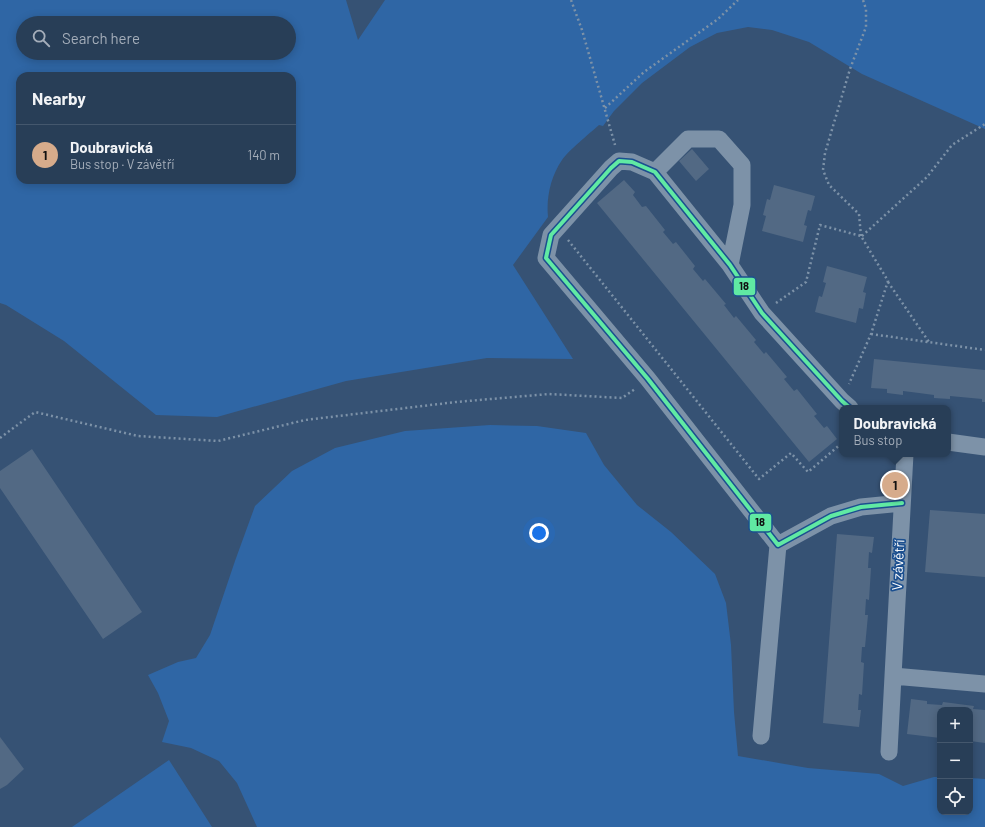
<!DOCTYPE html>
<html lang="en">
<head>
<meta charset="utf-8">
<style>
  body { margin:0; font-family:Barlow,sans-serif; background:#30455d; color:#f1f3f6 }
  .controls { position:absolute; right:12px; bottom:12px; display:grid; overflow:hidden; border-radius:8px; box-shadow:0 2px 10px #0003 }
  .controls button { width:36px; height:36px; display:grid; place-items:center; padding:0; border:0; border-bottom:1px solid #44576d; background:#283e57; color:#f1f3f6; font:20px sans-serif }
  .you { position:absolute; left:539px; top:533px; width:14px; height:14px; margin:-10px; border:3px solid #fff; border-radius:50%; background:#1a73e8; box-shadow:0 0 0 6px #1a73e833 }
  .badge { display:grid; place-items:center; width:26px; height:26px; border-radius:50%; background:#d6ab8b; color:#111; font-size:13px; font-weight:700 }
  .pin { position:absolute; translate:-50% -50%; border:2px solid #fff; box-shadow:0 1px 4px #0006 }
  .popup { position:absolute; left:839px; top:405px; width:112px; height:52px; box-sizing:border-box; display:grid; place-content:center; border-radius:8px; background:#283e57; filter:drop-shadow(0 1px 3px #0005); font-size:13px; white-space:nowrap; color:#a5aeba }
  .popup b { font-size:15px; color:#f1f3f6 }
  .popup::after { content:''; position:absolute; left:50%; top:100%; margin-left:-8px; border:8px solid transparent; border-top-color:#283e57 }
  .list { margin:0; padding:0; list-style:none }
  h2 { display:flex; justify-content:space-between; align-items:center; height:52px; margin:0; padding:0 16px; font-size:17px }
  h2 small { font-size:13px; font-weight:400; color:#a5aeba }
  .list li { display:grid; grid-template-columns:26px 1fr auto; gap:12px; align-items:center; box-sizing:border-box; height:60px; padding:0 16px; border-top:1px solid #44576d }
  .list b { display:block; font-size:15px; white-space:nowrap }
  .list p { margin:0; font-size:13px; white-space:nowrap; color:#a5aeba }
  .list em { font-size:13px; font-style:normal; color:#a5aeba }
  .icon { flex:none; width:22px; height:22px; fill:none; stroke:currentColor; stroke-width:2; stroke-linecap:round; stroke-linejoin:round }
  .map { position:relative; flex:none; width:985px; height:827px; overflow:hidden }
  .search { position:absolute; background:#283e57; box-shadow:0 2px 10px #0003; left:16px; top:16px; width:280px; height:44px; display:flex; align-items:center; gap:10px; box-sizing:border-box; padding:0 14px; border-radius:22px; color:#a5aeba; font-size:15px }
  .panel { position:absolute; background:#283e57; box-shadow:0 2px 10px #0003; left:16px; top:72px; width:280px; height:112px; border-radius:12px }
  .map>svg:first-child { display:block }
  .green { fill:#2f66a5; fill-rule:evenodd }
  .building { fill:#526984 }
  .lines { fill:none; stroke-linecap:round; stroke-linejoin:round }
  .path { stroke:#7d92a8; stroke-width:2.5; stroke-dasharray:2 3; stroke-linecap:butt }
  .minor { stroke:#7d92a8; stroke-width:17 }
  .bus-1-casing { stroke:#1b4f8f; stroke-width:7 }
  .bus-1 { stroke:#60e9a3; stroke-width:4 }
  .labels { text-anchor:middle; stroke-width:3.5; stroke-linejoin:round; paint-order:stroke }
  .street-label { font-size:14px; fill:#fff; stroke:#1b4f8f }
  .line-badge { stroke:#1b4f8f; stroke-width:1.5 }
  .pale-badge-label { font-size:11px; text-anchor:middle; font-weight:bold; fill:#111 }
</style>
</head>
<body>
<div class="map">
<svg width="985" height="827" viewBox="0 0 985 827">
  <rect width="100%" height="100%" fill="#365274"/>
  <path class="green" d="M0,0H346L358,40L385,0H985V129L862,74L809,42L772,30L748,27L717,33L690,47L642,83L614,111L603,126L599,125C589,134 569,150 562,160C551,176 546,197 548,217L513,265L573,359L487,358L346,381L217,417L156,415L64,341L6,305L0,303ZM23,23H289V53H23ZM20,76H292V180H20Z
    M490,425L537,426L586,433L604,465L637,505L671,532L715,574L726,603L731,645L734,712L738,756L808,768L879,774L903,786L934,777H940V812H970V778L985,779V827H257L237,783L219,761L191,748L162,742L169,721L158,693L148,675L178,662L196,658L210,635L235,561L255,506L292,471L335,448L405,431Z
    M169,760L212,827H72Z"/>
  <path class="building" d="M692,149L709,169L696,181L679,161Z
    M624,180L635,192L633,195L642,207L646,206L665,230L663,232L673,244L676,242L695,266L693,269L703,281L705,279L726,304L724,305L734,318L736,316L756,340L754,342L764,354L766,352L787,377L784,379L794,391L797,389L817,414L814,416L824,428L827,426L837,439L809,462L597,203Z
    M774,185L815,196L811,211L808,210L804,225L807,226L803,242L762,231L766,216L763,215L767,199L770,200Z
    M827,266L867,277L863,292L866,293L863,309L859,308L856,323L815,312L819,296L822,297L826,283L823,282Z
    M874,359L985,370V402H982V399L950,396V399L934,398V395L919,393L903,391V395L887,393V389L871,388Z
    M32,449L142,612L103,639L0,488V471Z
    M930,510L985,514V577L925,572Z
    M837,534L874,537L872,553L869,552L868,568H871L869,600L866,599L865,615H868L865,647H862L861,662L864,663L862,695L859,694L858,710H861L859,727L823,723Z
    M911,699L927,701V704L942,705L943,702L974,706L973,709L985,710V743L970,741V710H940V738L907,734Z
    M0,737L24,769L7,785L0,789Z"/>
  <g class="lines">
    <path class="path" d="M571,0L582,30L615,145
      M605,108L644,72L718,19L738,0
      M861,236L859,214L829,185L823,170L825,153L850,69L866,27V9L863,0
      M862,236L927,177L952,145L985,124
      M568,240L759,479L791,453L808,472L842,443
      M888,282L929,342
      M776,303L806,282L820,225L861,236L888,281L871,334L849,384
      M871,334L985,350
      M0,438L35,412L138,436L218,441L305,420L456,402L549,394L622,398L635,389"/>
    <path class="minor" d="M655,172L688,139H719L742,165V205L730,265
      M850,408L842,401L762,313L730,265L655,172L632,162L619,161L611,168L551,235L546,258L648,379L778,545L831,516L861,507L902,503
      M948,442L985,447
      M905,454L893,676L985,684
      M761,736L778,545
      M889,752L893,676"/>
    <defs>
      <path id="bus-1" d="M850,408L842,401L762,313L730,265L655,172L632,162L619,161L611,168L551,235L546,258L648,379L778,545L831,516L861,507L902,503"/>
    </defs>
    <use href="#bus-1" class="bus-1-casing"/>
    <use href="#bus-1" class="bus-1"/>
  </g>
  <g class="labels">
    <g class="street-label">
      <text transform="translate(898 565) rotate(-87)" y="5">V závětří</text>
    </g>
  </g>
  <g class="line-badge">
    <rect x="733" y="277" width="23" height="19" rx="4" fill="#60e9a3"/>
    <rect x="749" y="513" width="23" height="19" rx="4" fill="#60e9a3"/>
  </g>
  <g class="pale-badge-label">
    <text x="744" y="290">18</text>
    <text x="760" y="526">18</text>
  </g>
</svg>
<div class="controls">
<button>+</button>
<button>−</button>
<button><svg class="icon" aria-label="locate" viewBox="0 0 24 24"><circle cx="12" cy="12" r="6"/><path d="M12 2v4M12 18v4M2 12h4M18 12h4"/></svg></button>
</div>
<div class="you"></div>
<div class="pin badge" style="left:895px;top:485px">1</div>
<div class="popup"><b>Doubravická</b>Bus stop</div>
<div class="search"><svg class="icon" aria-label="search" viewBox="0 0 24 24"><circle cx="10" cy="10" r="6"/><path d="M15 15l6 6"/></svg>Search here</div>
<section class="panel">
<h2>Nearby<small></small></h2>
<ul class="list">
<li><span class="badge">1</span><div><b>Doubravická</b><p>Bus stop · V závětří</p></div><em>140 m</em></li>
</ul>
</section>
</div>
</body>
</html>
